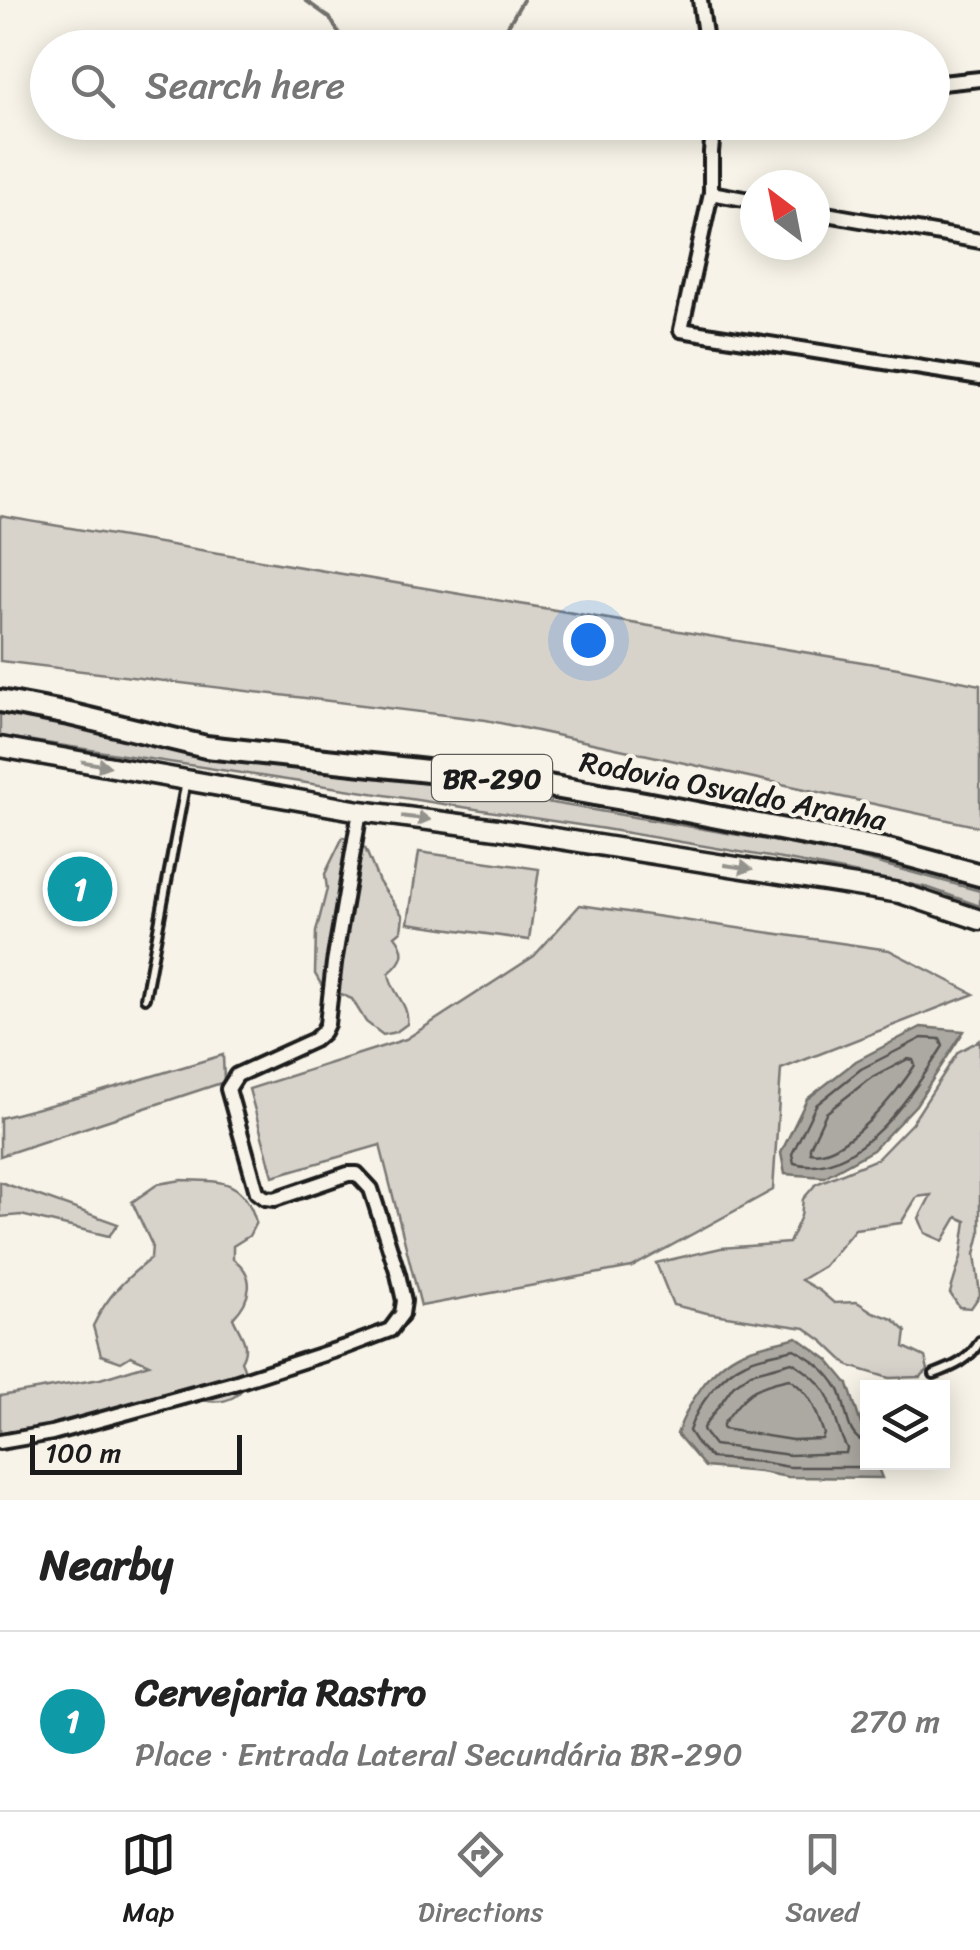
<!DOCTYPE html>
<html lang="en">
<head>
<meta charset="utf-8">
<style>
  body { margin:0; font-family:Sriracha,sans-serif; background:#f2f2f2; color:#222 }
  .controls { position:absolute; right:30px; bottom:30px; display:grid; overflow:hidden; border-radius:0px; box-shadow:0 5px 25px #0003 }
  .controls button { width:90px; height:90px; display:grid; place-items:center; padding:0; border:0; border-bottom:2px solid #e0e0e0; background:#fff; color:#222; font:50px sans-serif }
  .compass { position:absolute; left:740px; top:170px; width:90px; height:90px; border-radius:50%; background:#fff; box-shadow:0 5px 25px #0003; rotate:328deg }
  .scale { position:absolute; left:30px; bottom:25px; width:212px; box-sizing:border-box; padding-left:10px; border:5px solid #1c1c1c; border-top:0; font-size:28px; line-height:35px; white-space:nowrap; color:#1c1c1c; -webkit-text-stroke:8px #f7f3e8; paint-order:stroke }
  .you { position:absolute; left:588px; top:640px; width:35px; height:35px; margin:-25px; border:8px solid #fff; border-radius:50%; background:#1a73e8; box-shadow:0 0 0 15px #1a73e833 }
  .badge { display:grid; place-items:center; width:65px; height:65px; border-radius:50%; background:#1c1c1c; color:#fff; font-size:32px; font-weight:700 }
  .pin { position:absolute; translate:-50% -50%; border:5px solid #fff; box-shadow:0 2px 10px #0006 }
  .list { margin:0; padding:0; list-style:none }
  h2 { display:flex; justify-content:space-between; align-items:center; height:130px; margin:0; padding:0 40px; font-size:42px }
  h2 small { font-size:32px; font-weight:400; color:#767676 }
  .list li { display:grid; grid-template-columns:65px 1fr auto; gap:30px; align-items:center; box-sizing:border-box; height:180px; padding:0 40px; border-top:2px solid #e0e0e0 }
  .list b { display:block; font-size:38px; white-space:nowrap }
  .list p { margin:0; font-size:32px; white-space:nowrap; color:#767676 }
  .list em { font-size:32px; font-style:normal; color:#767676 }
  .icon { flex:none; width:55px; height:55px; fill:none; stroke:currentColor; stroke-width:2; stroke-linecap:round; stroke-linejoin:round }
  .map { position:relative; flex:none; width:980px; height:1500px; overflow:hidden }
  .search { position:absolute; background:#fff; box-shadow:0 5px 25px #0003; left:30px; right:30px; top:30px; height:110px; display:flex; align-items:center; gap:25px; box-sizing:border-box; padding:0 35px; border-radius:55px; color:#767676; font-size:38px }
  .sheet { height:310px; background:#fff }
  nav { display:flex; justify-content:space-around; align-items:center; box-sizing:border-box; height:140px; border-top:2px solid #e0e0e0; background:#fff; font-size:28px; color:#767676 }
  nav a { display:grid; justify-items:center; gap:5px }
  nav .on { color:#1c1c1c }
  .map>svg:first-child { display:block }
  .green { fill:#d7d3cb; stroke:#7a7874; stroke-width:2.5 }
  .water { fill:#aca9a2; stroke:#72716c; stroke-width:2.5 }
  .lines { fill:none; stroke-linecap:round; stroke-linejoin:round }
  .shore { stroke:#565452; stroke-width:2.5 }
  .stream { stroke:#72716c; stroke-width:4 }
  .service-casing { stroke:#1c1c1c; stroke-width:14 }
  .minor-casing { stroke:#1c1c1c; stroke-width:20 }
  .secondary-casing { stroke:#1c1c1c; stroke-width:25 }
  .trunk-casing { stroke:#1c1c1c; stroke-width:28 }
  .service { stroke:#f7f3e8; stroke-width:6 }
  .minor { stroke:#f7f3e8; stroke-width:12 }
  .secondary { stroke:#f7f3e8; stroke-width:18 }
  .trunk { stroke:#f7f3e8; stroke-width:20 }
  .oneway { fill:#94928c }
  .labels { text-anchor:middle; stroke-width:8; stroke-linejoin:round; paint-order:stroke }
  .shield { fill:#f7f3e8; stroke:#5e5c59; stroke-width:2.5 }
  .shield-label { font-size:28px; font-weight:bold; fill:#1c1c1c }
  .street-label { font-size:30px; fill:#1c1c1c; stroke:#f7f3e8 }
</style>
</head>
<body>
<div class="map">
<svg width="980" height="1500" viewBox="0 0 980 1500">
  <rect width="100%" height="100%" fill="#f7f3e8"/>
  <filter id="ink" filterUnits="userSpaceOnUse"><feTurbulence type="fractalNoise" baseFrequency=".01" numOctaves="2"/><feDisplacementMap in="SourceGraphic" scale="20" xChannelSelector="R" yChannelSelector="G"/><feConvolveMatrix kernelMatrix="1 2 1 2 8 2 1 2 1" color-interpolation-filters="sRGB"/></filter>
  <g filter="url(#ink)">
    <path class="green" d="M0,516L898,668L980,685V827L486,720L0,661Z
      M0,713L202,752L413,779L762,839L852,856L980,891V906L929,888L793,861L605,829L0,736Z
      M343,837L365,848L379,882L403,916L401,931L395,936C407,951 404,961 389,973C391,993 410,1004 407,1024L396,1032L383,1035L366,1022L352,999L322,986L315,974L316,932L327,889L325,874Z
      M419,852L539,869L529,940L408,923Z
      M580,905L889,950L974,994L781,1069L773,1190L632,1267L421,1306L380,1145L273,1176L249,1089L406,1039L534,956Z
      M980,1040V1234L975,1254L980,1295L971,1308L959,1307L950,1293L961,1257L966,1221L957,1217L943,1241L925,1233L919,1218L931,1195L917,1197L901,1223L855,1229L824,1266L801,1280L820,1291L834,1303L857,1302L873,1312L893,1319L906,1331L904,1347L925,1357L928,1370L920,1377L889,1378L849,1366L824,1342L805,1328L707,1313L673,1305L656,1263L721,1248L789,1243L801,1216L803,1199L816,1184L877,1159L912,1123L958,1052Z
      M223,1055L224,1082L0,1156V1118L92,1094Z
      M182,1180C222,1181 244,1179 256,1222L249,1236L233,1246V1259C257,1275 251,1300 233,1318C240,1335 251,1344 241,1361C259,1397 218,1411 190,1395L28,1434L0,1437V1396L100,1379L149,1364L131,1356L121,1362L101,1355L93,1326C107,1296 125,1279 151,1258L152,1245L132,1202L158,1184Z
      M0,1182L3,1183L118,1224L109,1236L21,1215L0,1217Z"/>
    <path class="water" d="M921,1027L964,1031L916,1105L873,1150L824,1177L785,1174L781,1153L807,1099L856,1061Z
      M797,1337L828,1360L848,1384L867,1443L868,1462L876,1463L882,1478L788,1477L760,1472L705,1467L677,1434C688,1403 711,1366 742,1352C759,1345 780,1342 797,1337Z"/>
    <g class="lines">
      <path class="shore" d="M922,1038L940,1039L943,1046C914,1092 857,1180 794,1163L792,1154L816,1105L861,1069Z
        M908,1059L913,1060L915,1065C899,1091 843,1160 810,1152V1147L826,1113L868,1080Z
        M792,1362C805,1370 820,1381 827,1395C836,1412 837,1432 847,1448L846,1453L790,1455L714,1445L704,1432L703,1428L733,1386L751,1373Z
        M789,1379C811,1393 816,1410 824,1434L822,1439L792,1440L723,1429V1424C746,1393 751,1387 789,1379Z
        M868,1443C844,1439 848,1405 838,1388C828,1371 811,1358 794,1349C779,1353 760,1355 746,1362C721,1373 697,1406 689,1431L698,1445L711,1458L761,1462L789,1467H863L868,1462"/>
      <path class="stream" d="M305,0L330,18L343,40L358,48
        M500,48L505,44L503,34L523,0"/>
      <defs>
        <path id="service" d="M145,998L186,781
          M934,1374C953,1367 970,1360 980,1341"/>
        <path id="minor" d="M700,0L707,48
          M932,84L980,79
          M711,193V152L714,122
          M755,201L711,193L681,330L980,377
          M815,212L980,241
          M0,1442L52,1433L234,1383L345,1347L390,1330L402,1314L404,1301L398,1274L371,1189L357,1174H348L275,1199L265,1198L257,1192L228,1089L237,1075L314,1040L323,1032L327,1024L334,963L360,811"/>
        <path id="secondary" d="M0,747L360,811L497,829L900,893L980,920"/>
        <path id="trunk" d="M0,701L69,714L206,747L520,781L645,803L888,850L980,875"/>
      </defs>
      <use href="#service" class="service-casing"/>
      <use href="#minor" class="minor-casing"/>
      <use href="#secondary" class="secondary-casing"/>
      <use href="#trunk" class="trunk-casing"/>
      <use href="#service" class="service"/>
      <use href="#minor" class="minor"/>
      <use href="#secondary" class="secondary"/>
      <use href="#trunk" class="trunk"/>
    </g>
    <defs><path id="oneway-solid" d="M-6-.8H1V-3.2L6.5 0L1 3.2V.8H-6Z" transform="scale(2.5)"/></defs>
    <g class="oneway">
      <use href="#oneway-solid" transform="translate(96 764) rotate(10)"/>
      <use href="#oneway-solid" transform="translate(416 818) rotate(7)"/>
      <use href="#oneway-solid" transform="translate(738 867) rotate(9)"/>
    </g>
  </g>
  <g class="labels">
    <rect class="shield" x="432" y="755" width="120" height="46" rx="8"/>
    <g class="shield-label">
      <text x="492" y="788">BR-290</text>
    </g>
    <g class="street-label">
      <text transform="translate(733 791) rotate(11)" y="10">Rodovia Osvaldo Aranha</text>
    </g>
  </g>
</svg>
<div class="controls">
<button><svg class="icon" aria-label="layers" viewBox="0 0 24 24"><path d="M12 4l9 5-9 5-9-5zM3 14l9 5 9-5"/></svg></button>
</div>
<svg class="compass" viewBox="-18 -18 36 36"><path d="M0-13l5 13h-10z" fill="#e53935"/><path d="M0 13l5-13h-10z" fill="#767676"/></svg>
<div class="scale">100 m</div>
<div class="you"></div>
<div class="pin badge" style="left:80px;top:889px;background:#0f9aa8">1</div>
<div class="search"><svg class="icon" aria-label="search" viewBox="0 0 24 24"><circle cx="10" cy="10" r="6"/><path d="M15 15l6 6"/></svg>Search here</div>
</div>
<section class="sheet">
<h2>Nearby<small></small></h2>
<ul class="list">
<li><span class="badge" style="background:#0f9aa8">1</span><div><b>Cervejaria Rastro</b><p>Place · Entrada Lateral Secundária BR-290</p></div><em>270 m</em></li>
</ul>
</section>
<nav>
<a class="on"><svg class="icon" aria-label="map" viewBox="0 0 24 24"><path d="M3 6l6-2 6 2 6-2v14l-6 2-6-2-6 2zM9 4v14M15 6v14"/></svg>Map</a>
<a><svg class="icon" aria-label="directions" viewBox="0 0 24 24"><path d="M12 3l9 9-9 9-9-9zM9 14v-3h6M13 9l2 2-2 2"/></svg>Directions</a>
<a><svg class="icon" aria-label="saved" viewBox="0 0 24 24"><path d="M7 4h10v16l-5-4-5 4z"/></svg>Saved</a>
</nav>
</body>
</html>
